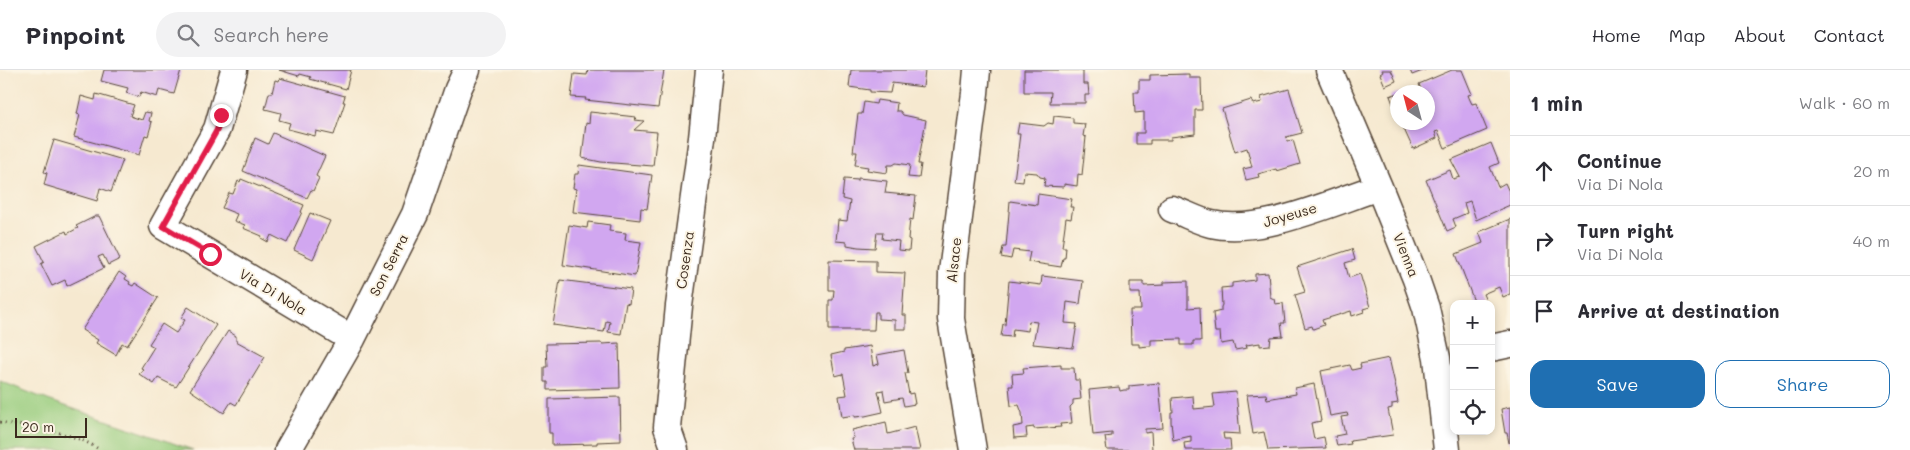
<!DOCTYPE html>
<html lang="en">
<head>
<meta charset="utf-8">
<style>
  body { margin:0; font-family:Mali,sans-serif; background:#f2f2f3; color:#2b2b33 }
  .controls { position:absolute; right:15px; bottom:15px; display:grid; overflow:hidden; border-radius:10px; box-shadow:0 2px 8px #0003 }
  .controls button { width:45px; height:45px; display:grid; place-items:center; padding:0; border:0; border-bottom:1px solid #e1e1e2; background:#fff; color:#2b2b33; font:25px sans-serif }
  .compass { position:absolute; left:1390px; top:15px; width:45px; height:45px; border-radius:50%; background:#fff; box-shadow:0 2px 8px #0003; rotate:324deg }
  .scale { position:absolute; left:15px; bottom:12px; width:72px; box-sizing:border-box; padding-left:5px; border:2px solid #3b2a1e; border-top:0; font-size:14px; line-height:18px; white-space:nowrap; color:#3b2a1e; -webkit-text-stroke:4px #fcf5e5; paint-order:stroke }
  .stop { position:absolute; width:15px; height:15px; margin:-11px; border:4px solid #e11d48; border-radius:50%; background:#fff }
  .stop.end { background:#e11d48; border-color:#fff; box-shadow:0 1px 5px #0008 }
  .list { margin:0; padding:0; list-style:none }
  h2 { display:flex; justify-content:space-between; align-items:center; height:65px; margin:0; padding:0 20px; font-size:21px }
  h2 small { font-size:16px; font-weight:400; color:#7c7c81 }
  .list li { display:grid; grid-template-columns:32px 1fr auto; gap:15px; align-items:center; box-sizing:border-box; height:70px; padding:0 20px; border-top:1px solid #e1e1e2 }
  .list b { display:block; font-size:19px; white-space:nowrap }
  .list p { margin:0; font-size:16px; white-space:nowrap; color:#7c7c81 }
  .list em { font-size:16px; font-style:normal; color:#7c7c81 }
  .actions { display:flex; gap:10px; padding:15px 20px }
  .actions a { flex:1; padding:11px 0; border:1px solid #1f6fb2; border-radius:15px; text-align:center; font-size:18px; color:#1f6fb2 }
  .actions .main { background:#1f6fb2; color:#fff }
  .icon { flex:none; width:28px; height:28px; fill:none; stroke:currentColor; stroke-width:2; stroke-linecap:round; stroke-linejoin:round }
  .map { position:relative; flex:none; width:1510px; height:380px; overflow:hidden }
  header { display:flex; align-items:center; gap:30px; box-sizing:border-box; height:70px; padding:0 25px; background:#fff; border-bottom:1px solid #e1e1e2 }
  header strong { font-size:24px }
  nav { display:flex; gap:28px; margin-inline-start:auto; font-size:18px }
  .search { width:350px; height:45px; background:#f2f2f3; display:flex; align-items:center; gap:12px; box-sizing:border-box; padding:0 18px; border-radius:28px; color:#7c7c81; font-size:19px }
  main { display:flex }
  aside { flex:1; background:#fff }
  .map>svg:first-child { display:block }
  .green { fill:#97cc7d; stroke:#697b4e }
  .building { fill:#d1a7f0 }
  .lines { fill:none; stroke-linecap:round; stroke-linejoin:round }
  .minor-casing { stroke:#574739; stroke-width:29 }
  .path { stroke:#574739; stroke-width:3; stroke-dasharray:1 4; stroke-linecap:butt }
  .minor { stroke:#fff; stroke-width:26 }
  .route { stroke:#e11d48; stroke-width:6 }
  .labels { text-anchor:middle; stroke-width:4; stroke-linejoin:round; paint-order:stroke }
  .street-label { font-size:14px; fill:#3b2a1e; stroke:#fcf5e5 }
</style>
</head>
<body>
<header>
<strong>Pinpoint</strong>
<div class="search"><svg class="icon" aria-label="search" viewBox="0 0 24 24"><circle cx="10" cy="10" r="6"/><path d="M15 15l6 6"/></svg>Search here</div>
<nav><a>Home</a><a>Map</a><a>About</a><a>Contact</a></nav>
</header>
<main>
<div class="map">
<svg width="1510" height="380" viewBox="0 0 1510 380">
  <rect width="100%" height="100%" fill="#fcf5e5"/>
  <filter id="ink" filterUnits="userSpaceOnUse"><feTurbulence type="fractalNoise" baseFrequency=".02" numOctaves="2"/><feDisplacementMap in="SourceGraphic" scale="10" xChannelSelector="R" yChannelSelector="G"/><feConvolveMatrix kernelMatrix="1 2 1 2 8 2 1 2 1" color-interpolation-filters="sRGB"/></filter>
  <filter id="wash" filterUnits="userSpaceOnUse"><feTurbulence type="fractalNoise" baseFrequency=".0096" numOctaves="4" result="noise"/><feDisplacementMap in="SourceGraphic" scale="20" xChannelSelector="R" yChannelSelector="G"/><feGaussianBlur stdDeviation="1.12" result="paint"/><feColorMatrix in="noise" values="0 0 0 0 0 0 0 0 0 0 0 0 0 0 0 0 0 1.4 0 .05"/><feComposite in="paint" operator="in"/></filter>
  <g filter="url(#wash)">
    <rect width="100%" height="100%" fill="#f6e9d0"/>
    <path class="green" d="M0,311L48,330L193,380H0Z"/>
    <g id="blocks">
      <path class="building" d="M104,0H181L174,24L159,20L157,27L141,22L139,27L126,23L128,18L101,11Z
        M279,0H351L346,19L310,9L311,7L300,4L299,6Z
        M588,0H664L658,38L585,30L586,28L571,27L574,4L587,5Z
        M851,0H925L923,17L892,13L890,23L870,22V20L849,17Z
        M1024,0H1083V14H1088L1089,25H1085V33H1050L1051,22H1024Z
        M1382,0H1391L1396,11L1385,16L1380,4L1383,2Z
        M1410,0H1425L1412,5Z
        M1452,0H1462L1472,24L1468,25L1470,30L1472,34L1476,33L1487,60L1445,78L1438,61L1435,62L1437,68L1413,79L1403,57L1405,56L1404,52H1428V22H1422L1419,14Z
        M1189,4V8H1201L1202,40H1195V64L1171,67V70H1150V74H1136V63H1144V42L1135,43L1134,22H1139V10H1150V5Z
        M280,8L345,26L343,32H345L334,65L316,61L315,66L288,59L290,53L279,50L281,43L265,39L269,23H272L275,10L279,11Z
        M1289,19L1302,63L1286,67L1287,71L1293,70L1300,94L1277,101L1276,99L1258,104L1259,107L1246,110L1243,99L1252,97L1247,78L1235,82L1222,39L1251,30L1253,34L1262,32L1261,27Z
        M1398,23V38L1395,39L1390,26Z
        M96,24L134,35L130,46L142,50L145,42L151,43L149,51L152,52L148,66L145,65L139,85L74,67L80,45L77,44L81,26L95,30Z
        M877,30L897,33L896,41H900L903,45L926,50L918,94H921L919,108L908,107L910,95L896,93L893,95H888L887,103L867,100L868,97L855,95L857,82H853L858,44H862L864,32L876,34Z
        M590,42L636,47L635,50L644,51L634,60L657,62L653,96L601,92L582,88L586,53L589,54Z
        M1054,46L1073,48V53L1085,54L1083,66L1086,67L1082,105L1078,104L1077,116L1064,114V117L1044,116L1045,108L1040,107L1037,103L1024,102L1023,112L1014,111L1020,64H1017L1019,53L1044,56L1048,53L1053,54Z
        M273,63L325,86L316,106L319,108L313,121L311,120L307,128L243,101L255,68L268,74Z
        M54,70L123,90L111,122L100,118L97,131L44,115L47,103L44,102Z
        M1491,73L1499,93L1490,97L1498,117L1505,113L1510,124V135L1476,150L1470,131L1464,133L1467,143L1453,149L1456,157L1447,161L1426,110L1450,100L1453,109L1460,107L1451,90Z
        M579,95L652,105L647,139L641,138L640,150L573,142L576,119L573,118L575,104H578Z
        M858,108L887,111L885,123L916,126L913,150L910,149L908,169L910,170L909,181L898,180L899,171L882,169L883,162H877L875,178L858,177L847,175V172L836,171L838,150L847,151L850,131L842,129L844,109L858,110Z
        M241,109L304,135L301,142H302L287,173L271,165L268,172L261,168L262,166L243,158L245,155L234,151L237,144L222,138L229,123L233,124L238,111L240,112Z
        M1038,124L1072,129L1070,137H1073L1071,149L1066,148L1062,177H1066L1065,188H1063L1061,197L1028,192L1030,182L1013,180L1011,189L1001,187L1003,177H1006L1010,131L1037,135Z
        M310,143L330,151L313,189L294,180Z
        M96,146H99L120,189L108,195L103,185L98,187L104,198L67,216L65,210L52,216L41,194L44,192L36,176L66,161L67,164L78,158L76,156Z
        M1510,149V224L1503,227L1499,217L1483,224L1487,233L1475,234L1456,184L1483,173L1479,162Z
        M588,152L610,155L609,161L626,163L625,170L641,172L635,206L563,195L569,155L587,158Z
        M1352,179L1355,190L1345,193L1349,208L1360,204L1370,237L1363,239L1364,242L1352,246L1351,241L1322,250L1324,255L1313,259L1312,256L1305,258L1295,225L1305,222L1297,197Z
        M829,190L876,191V202L905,203L902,245H906V259H895V250L878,249V242H875L874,260H829V230H833L834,220H829Z
        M119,202L126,207L125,209L130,212L129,214L133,216L135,213L158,228L127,276L122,273L116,285L96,273L98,270L82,260Z
        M1268,203L1270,227L1274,229L1275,234L1283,233L1285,253H1281L1283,266L1271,267L1270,275L1260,276V273L1246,275L1247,278L1235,280L1233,272L1221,274L1220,262H1215L1213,243L1221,241V237L1222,235L1221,218L1232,217V213L1255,210V204Z
        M1042,206L1083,211L1080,234L1067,232L1065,253L1077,254L1073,278L1033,274L1037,252L1029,251L1028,261L1013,259L1012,267L1001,266L1003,254L1005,255L1009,211L1041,215Z
        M560,210L631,219L629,234L626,233L621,264L608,262L610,252L606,251L604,262L553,255Z
        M1188,211V238L1200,237L1201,271H1193V275H1181V269L1151,270V276H1149L1139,277V274H1131L1130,240H1141L1140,223H1130V212H1144V216L1164,215V212Z
        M188,237L216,255L176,317L158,308L154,314L139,304L143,299L141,298L154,277L149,274L162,254L176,263L185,250L181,248Z
        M228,261L236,266V271L265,287L236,335L231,332L224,343L190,320Z
        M602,273V274L619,273L620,318L547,320V312H544V297H547L546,274Z
        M870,276L873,296L879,294L877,285L904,280L908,303H905L909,324L913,323L915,334L904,336L902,328L885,331L883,320L878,321L883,342L865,346L855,347V345L842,347L839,326L847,325L843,304L835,306L831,285L844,282V280Z
        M1389,288L1397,323H1396L1398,333L1392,334V338L1388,339L1393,365L1350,371L1351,374L1337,376L1335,366L1345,364L1341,347L1348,346L1347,343L1330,346L1321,301L1350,295L1352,300L1361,298L1360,294Z
        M1061,295V298H1074L1075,310H1079L1081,329L1073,330V334L1070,337L1072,353L1060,354L1061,357L1034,359V357L1026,358L1027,367L1014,368L1013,357L1023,355L1022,343L1019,335L1011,336L1009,316H1013L1012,304L1024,303L1023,298Z
        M1159,313L1163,358L1145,359V363L1151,362L1152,380H1107L1105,367L1112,366V363L1093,365L1089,320L1119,317L1120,321L1124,320H1129V316Z
        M1314,314L1321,351L1311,353L1314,369L1324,367L1326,378L1268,380L1264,362L1253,364L1247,325L1266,324L1267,329L1296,324L1295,318Z
        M1236,322L1240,364L1223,363L1224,369H1230L1231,380H1185L1184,373L1191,372V366L1173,370L1171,352V342H1173L1172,328L1193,326L1194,339L1215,337L1213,324Z
        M620,327L621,371L597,372V374L552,375V363H549V329Z
        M1510,337V372L1509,373L1507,363H1505L1501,339Z
        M886,352L888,364L915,357L920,380H854L851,369L854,368L852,360Z"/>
    </g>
  </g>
  <g filter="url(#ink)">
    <use href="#blocks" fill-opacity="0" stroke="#574739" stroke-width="1"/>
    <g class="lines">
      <defs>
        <path id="minor" d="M234,0L217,59L163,156L352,269
          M1329,0L1379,117L1416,209L1426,238L1437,288L1447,380
          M1172,139C1184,143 1198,151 1211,154C1262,165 1330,133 1379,117
          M1491,278L1510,274
          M288,380L352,269L415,144L458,19L467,0
          M675,380L667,357L679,236L702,68L709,0
          M973,380L951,249L952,202L975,23L977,0"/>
      </defs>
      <use href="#minor" class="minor-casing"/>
      <path class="path" d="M0,352C32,358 73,361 100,380"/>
      <use href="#minor" class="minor"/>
    </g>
  </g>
  <g class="lines" filter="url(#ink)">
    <path class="route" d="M210,184L163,156L217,60L221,45"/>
  </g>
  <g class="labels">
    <g class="street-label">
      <text transform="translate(1290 145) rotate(-16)" y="5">Joyeuse</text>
      <text transform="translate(1406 185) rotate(68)" y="5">Vienna</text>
      <text transform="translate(685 190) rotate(-82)" y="5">Cosenza</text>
      <text transform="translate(954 190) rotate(-84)" y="5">Alsace</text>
      <text transform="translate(389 195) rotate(-63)" y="5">Son Serra</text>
      <text transform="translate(273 222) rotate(31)" y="5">Via Di Nola</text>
    </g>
  </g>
</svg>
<div class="controls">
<button>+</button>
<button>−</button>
<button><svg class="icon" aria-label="locate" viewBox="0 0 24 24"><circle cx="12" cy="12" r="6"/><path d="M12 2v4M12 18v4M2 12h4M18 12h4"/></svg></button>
</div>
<svg class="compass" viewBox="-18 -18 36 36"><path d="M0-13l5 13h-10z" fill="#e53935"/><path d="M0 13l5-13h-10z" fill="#7c7c81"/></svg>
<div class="scale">20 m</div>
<div class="stop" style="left:210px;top:184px"></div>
<div class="stop end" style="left:221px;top:45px"></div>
</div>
<aside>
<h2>1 min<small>Walk · 60 m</small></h2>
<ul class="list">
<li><svg class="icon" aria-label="ahead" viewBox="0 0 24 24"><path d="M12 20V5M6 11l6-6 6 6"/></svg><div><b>Continue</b><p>Via Di Nola</p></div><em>20 m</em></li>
<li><svg class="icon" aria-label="right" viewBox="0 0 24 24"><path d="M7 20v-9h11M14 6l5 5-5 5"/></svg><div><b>Turn right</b><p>Via Di Nola</p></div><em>40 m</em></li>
<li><svg class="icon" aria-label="arrive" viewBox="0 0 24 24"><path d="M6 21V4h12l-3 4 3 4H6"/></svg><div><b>Arrive at destination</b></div></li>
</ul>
<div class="actions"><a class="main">Save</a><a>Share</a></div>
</aside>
</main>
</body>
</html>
